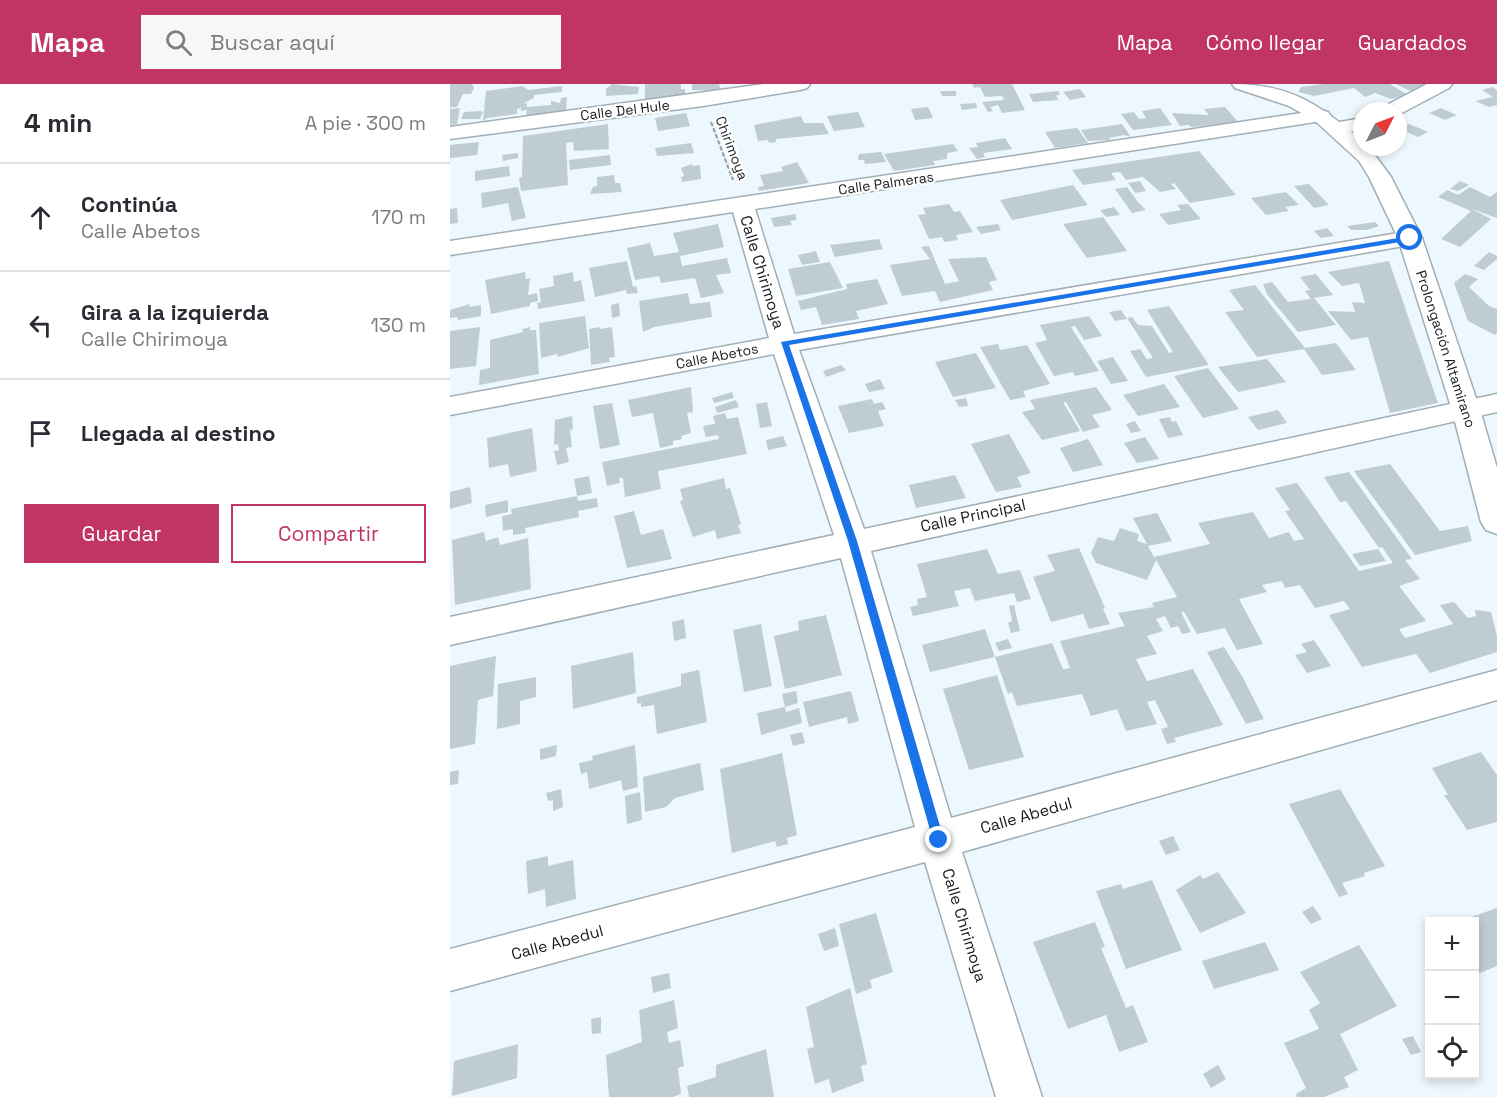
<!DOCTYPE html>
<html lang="es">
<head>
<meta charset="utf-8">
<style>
  body { margin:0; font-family:"Space Grotesk",sans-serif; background:#f7f7f7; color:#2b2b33 }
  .controls { position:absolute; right:18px; bottom:18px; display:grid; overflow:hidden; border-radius:0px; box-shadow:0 3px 9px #0003 }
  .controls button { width:54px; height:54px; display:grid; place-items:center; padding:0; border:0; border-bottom:2px solid #e1e1e2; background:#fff; color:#2b2b33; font:30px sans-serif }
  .compass { position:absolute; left:903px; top:18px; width:54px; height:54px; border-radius:50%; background:#fff; box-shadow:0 3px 9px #0003; rotate:48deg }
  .stop { position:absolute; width:18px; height:18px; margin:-14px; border:4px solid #1a73e8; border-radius:50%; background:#fff }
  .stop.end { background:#1a73e8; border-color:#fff; box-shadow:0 2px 6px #0008 }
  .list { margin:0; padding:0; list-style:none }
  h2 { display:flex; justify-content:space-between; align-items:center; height:78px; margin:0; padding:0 24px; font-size:26px }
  h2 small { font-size:20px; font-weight:400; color:#7c7c81 }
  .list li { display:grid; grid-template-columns:39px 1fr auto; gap:18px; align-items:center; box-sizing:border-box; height:108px; padding:0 24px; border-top:2px solid #e1e1e2 }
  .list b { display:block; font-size:22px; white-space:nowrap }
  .list p { margin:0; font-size:20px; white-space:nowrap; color:#7c7c81 }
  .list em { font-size:20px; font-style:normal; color:#7c7c81 }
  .actions { display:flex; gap:12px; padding:18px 24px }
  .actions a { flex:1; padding:14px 0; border:2px solid #c13566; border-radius:0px; text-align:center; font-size:21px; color:#c13566 }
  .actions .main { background:#c13566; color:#fff }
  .icon { flex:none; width:33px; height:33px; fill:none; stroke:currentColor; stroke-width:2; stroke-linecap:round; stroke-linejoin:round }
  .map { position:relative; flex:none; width:1047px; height:1013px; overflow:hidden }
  header { display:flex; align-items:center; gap:36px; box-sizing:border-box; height:84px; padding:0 30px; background:#c13566; color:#fff }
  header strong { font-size:28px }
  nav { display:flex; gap:33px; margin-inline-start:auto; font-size:21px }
  .search { width:420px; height:54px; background:#f7f7f7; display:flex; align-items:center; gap:15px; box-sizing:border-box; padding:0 21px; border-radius:0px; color:#7c7c81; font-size:22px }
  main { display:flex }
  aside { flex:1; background:#fff }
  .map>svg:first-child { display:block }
  .building { fill:#bfccd3 }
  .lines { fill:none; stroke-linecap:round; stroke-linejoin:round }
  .street-casing { stroke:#a1aeb5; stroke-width:3 }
  .secondary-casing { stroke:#a1aeb5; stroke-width:3 }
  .path { stroke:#949da1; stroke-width:2; stroke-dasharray:4.5 2; stroke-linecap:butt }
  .street { fill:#fff; fill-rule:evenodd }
  .secondary { fill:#fff; fill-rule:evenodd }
  .route { fill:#1a73e8 }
  .labels { text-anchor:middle; stroke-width:4.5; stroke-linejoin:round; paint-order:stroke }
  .far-street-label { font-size:14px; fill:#171c1f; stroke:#fff }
  .street-label { font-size:16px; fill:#171c1f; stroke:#fff }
</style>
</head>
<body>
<header>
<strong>Mapa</strong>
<div class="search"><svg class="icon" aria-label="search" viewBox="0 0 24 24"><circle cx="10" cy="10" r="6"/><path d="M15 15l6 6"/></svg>Buscar aquí</div>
<nav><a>Mapa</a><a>Cómo llegar</a><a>Guardados</a></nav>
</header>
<main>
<aside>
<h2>4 min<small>A pie · 300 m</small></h2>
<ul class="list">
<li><svg class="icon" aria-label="ahead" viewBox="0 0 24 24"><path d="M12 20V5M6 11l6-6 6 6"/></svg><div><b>Continúa</b><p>Calle Abetos</p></div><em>170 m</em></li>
<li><svg class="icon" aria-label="left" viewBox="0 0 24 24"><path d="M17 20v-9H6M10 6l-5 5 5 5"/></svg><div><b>Gira a la izquierda</b><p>Calle Chirimoya</p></div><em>130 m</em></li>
<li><svg class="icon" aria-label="arrive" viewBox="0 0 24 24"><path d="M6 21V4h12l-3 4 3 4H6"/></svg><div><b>Llegada al destino</b></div></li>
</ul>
<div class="actions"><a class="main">Guardar</a><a>Compartir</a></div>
</aside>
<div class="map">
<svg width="1047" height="1013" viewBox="0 0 1047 1013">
  <rect width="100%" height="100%" fill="#edf8fe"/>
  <path class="building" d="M0,0H22L24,4L21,10H13L7,23H0Z
    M162,0L189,3L188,10L156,12V5Z
    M195,0H231V5H235V13L195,19Z
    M242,0H269L271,7L242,6Z
    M522,0H562L575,26L552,29L548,21L540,23L543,27L538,28L532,18L554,16L552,12L535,13L530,3L524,4Z
    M874,0H940L958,11L941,15L925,9L915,13L904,4L864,12L848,8L851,3Z
    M945,0H977L963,8Z
    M73,2L78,6L112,2V8L84,11V14L72,20L77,19V23L101,21V17L110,19L111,14L117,13L116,28L76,32L77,26L71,27V24L67,25V30L37,34L33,37L36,7Z
    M1042,3L1047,6V21L1039,23L1025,17L1043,13L1032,6Z
    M630,5L636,13L620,16L613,8Z
    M490,7H506V12H492Z
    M608,7L610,11H606L608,16L583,18L579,10Z
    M526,19L527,24L512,26L510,20Z
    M478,23L483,34L465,36L461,25Z
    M775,23L789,39L741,43L739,41L730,42L722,29L759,31L754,25Z
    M10,24L7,40L0,41V25Z
    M710,24L722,41L683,46L671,30L684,28L689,35L696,34L692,27Z
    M991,24L1007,31L995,36L979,29Z
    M30,27L33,28L30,35H11L14,28Z
    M408,28L415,43L384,47L377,32Z
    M236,29L240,42L208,47L205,34Z
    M351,32L354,39H373L379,50L326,55V58L319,59L318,56L308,57L304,41Z
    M158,40L159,65L124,67L123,58L116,59L118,101L71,107L69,94L72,93L73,52Z
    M672,40L681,53L674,51L659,54L661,56L638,57L631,46Z
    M959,40L978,48L968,53L950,45Z
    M627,44L638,59L605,64L595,48Z
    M555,54L562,65L533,69L535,73L527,75L519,64L528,63L526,59Z
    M29,58L27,71L0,74V61Z
    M241,59L244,69L207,72L205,64Z
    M503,60L508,67L497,69V75L483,77L485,81L444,87L434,70Z
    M749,67L786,111L740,119L724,99L721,100L726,105L710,108L693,93L676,96L670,88L661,89L666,96L633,101L622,86Z
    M431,68L436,78L415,80L414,76H408L409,70Z
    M68,69V74L53,77L52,71Z
    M160,71L161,81L120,86L119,76Z
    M347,78L359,99L309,107L308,103L314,102L310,91L333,87L331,83Z
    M242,80L243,82L250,81L251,95L232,98L231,93L234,92L231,84Z
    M59,82L60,92L25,97V87Z
    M164,91L165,99H170L172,108L140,110L143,103L147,102V93Z
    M690,97L696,107L685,109L678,99Z
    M1010,97L1019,101L1008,107L1000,105Z
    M859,100L879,121L864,124L844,102Z
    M623,101L638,121L562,136L550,116Z
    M68,103L76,134L62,137L58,119L32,124L31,109Z
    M677,103L688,118L696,126L682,129L665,105Z
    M1020,103L1040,113L1047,108V134L1022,125L1041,135L1010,163L991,155L1021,127L988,113L997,106L1008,111Z
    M836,108L849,121L835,123L839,127L816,131L801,114Z
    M499,120L504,128L510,127L523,148L506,151L508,156L494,158L492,153L479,155L468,131L476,130L473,124Z
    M738,120L751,135L718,141L709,130L731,126L727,121Z
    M664,123L670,131L656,133L650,126Z
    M7,124L8,139L0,140V125Z
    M345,130L347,136L340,137L342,141L324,143L321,134Z
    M653,133L677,167L637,174L613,140Z
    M925,138L929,142L917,146H901L897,142Z
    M268,140L274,163L230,172L232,182L277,174L281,189L266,191L274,209L251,214L245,194L211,199L209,192L185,196L177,164L200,159L204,172L229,168L223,149Z
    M548,140L551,146L531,150L526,143Z
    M877,144L884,152L871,154L864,147Z
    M429,155L433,165L385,173L380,161Z
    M479,162L495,200L509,197L498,175L536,173L547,196L539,198L543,206L490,218L485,207L452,212L440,181L480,175L471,163Z
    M366,167L370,178L352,181L348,171Z
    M1039,168L1047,172V175L1034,186L1024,182Z
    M177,177L183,203L186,202L188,209L177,210L176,206L145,213L139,184Z
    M939,177L988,319L940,329L918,253L901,256L878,227L905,228L902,218L915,219L909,199L892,202L878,188Z
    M380,178L393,204L346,212L338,185Z
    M75,188L76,195L80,194L78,211L87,209L88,217L80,219V222L41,230L35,196Z
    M123,188L124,198L131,196L135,217L88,225L87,219L91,218L89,205L104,202L103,192Z
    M866,190L883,211L864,214L886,241L848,248L817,210L813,200L822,198L838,218L861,215L855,207L860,206L850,193Z
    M1015,190L1028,195L1019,203L1039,222L1047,225V249L1045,251L1018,237L1004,199Z
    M427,195L438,220L406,227L409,235L372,241L366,223L351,226L348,217L397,205L396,200Z
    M805,201L855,264L886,259L906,286L872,291L854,265L807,273L775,228L794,226L779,206Z
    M238,209L240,220L260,218L262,233L204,243L193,248L189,217Z
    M169,219L170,232L162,234L161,221Z
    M20,220L19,223L31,221V232L8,236L7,233L0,234V226Z
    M719,222L759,281L696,293L680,267L690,265L697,275L703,274L677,234L682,233L688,241L702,242L719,269L723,268L697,226Z
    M671,226L677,235L665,237L659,228Z
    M135,232L139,264L108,273L107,270L91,274L89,239Z
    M639,232L652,252L634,256L625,242L621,243L649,287L625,292L623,288L604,292L585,259L597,256L590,241Z
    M30,243L26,282L0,285V247Z
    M80,243V246H86L89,290L29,301L30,286L40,284V256L73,248L72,245Z
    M149,243L150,245L162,243L165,273L159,274L160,278L141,281L139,245Z
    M548,260L550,266L577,261L600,300L573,307L576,313L560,316L530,263Z
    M526,269L546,304L503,313L485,278Z
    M663,273L678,297L661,300L647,277Z
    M817,275L836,298L788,308L768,283Z
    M391,281L396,286L376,293L373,287Z
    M758,284L789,325L753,334L724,292Z
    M430,295L435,305L419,308L415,300Z
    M714,300L730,323L688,332L673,311Z
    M241,303L243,328L237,329L241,349L231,352L232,355L223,357V361L210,364L203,329L182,333L178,316Z
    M646,303L662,326L642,331L650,343L633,348L616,318H613L630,347L592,356L572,328L585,325L580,316Z
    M282,308L284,314L264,319L262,314Z
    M516,314L518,322L509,323L505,316Z
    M422,315L424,320L432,318L436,325L428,327L434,342L399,349L388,322Z
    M286,316L289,323L267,329L265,323Z
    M317,318L322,342L310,344L306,320Z
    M162,319L170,361L150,365L143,322Z
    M828,326L837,339L808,346L798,333Z
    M275,329L277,335L288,333L297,370L208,387L211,405L175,413L173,394H169L170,399L157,402L152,378L269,355L268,351L256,353L253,342L265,340L263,332Z
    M122,332L123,345L120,346L122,363L116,364L119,378L107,381L104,367L109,366L108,360L104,361L105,336Z
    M720,333L722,338L726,337L733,351L718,354L709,335Z
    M685,337L691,347L681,349L676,340Z
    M82,344L87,387L60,393L58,380L39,384L37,354Z
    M559,350L581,389L567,393L572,403L546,408L521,360Z
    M333,352L337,362L318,366L316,356Z
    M695,353L709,375L687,379L674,359Z
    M638,355L653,381L623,388L610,364Z
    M940,380L990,447L1018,442L1022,457L965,471L904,387Z
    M899,388L962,475L955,476L970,495L949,502L976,537L949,545L955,554L1003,540L990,521L1004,518L1018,534L1026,532L1025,526L1041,528L1047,552V568L980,589L966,570L912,583L879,531L900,525L894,517L865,524L850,501L835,504L832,497L812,501L817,508L789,515L813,560L787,566L775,544L747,550L734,528H731L741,548L732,550L728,542L721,544L715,532L706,535L713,547L697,552L707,570L686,575L697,597L743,585L773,641L724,654L726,658L717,660L711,645L718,643L705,616L697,618L707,640L676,647L667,625L641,632L632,610L567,622L562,608L558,610L545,573L480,588L472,561L535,545L545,573L602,559L613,585L620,584L610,557L675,542L668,529L704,523L702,519L727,513L706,476L697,496L646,479L641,469L648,453L664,457L670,444L689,450L687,457L697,460L683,434L707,429L722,457L698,462L704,473L760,460L748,439L803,428L819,454L839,448L844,457L854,455L835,427L840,426L825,404L847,399L909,487L943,479L932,463L929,464L896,417L890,418L874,393Z
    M505,391L516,414L466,424L459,401Z
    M139,392L142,409L127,412L124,395Z
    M274,394L276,405L280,404L291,440L288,441L291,449L267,455L265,446L243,453L230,417L233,416L230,405Z
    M20,403L22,419L0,425V408Z
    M127,412L128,417L147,414L148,423L128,427L129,433L75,444L76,449L63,451V445L53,447L52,432L62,430L61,425Z
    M58,416V428L36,433L35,421Z
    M184,427L191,451L213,445L222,475L177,484L164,432Z
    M34,448L36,457L48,453L50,461L78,454L81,505L5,521L2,456Z
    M629,464L655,524L653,525L660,540L639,545L633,530L601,538L583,493L605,487L597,471Z
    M537,465L548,490L570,486L581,515L567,518L564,509L525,517L520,504L504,507L509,522L463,532L460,523L468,521L467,515L477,513L467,480Z
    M928,465L936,477L910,482L902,470Z
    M564,521L570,547L561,549L558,539L562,537L559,522Z
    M376,531L392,591L335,605L324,552L349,546L348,537Z
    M234,535L236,554L224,557L222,538Z
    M311,540L322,602L294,608L283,546Z
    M558,555L562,564L549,567L545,559Z
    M864,556L881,582L857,589L845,571L857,568L851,560Z
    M774,563L792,592L814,635L796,640L757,568Z
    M183,568L186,609L123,625L121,582Z
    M46,572L43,612L28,616L25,660L0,665V582Z
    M249,586L257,638L207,650L204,621L191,623V619L187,620V613L231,602V590Z
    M547,591L574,673L519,686L493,605Z
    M86,593V613L70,617V640L47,645L48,600Z
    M346,607L348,619L335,623L332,610Z
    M401,607L409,637L398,640L397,633L359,643L353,618Z
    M335,623L336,628L349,624L352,639L311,651L307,629Z
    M352,648L355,659L343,662L340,651Z
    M107,661L106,672L90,676V665Z
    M185,661L188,703L173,707L171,696L139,705L137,688L131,690L129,679L143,676L142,672Z
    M1031,668L1047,691V738L1017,746L994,711H998L982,684Z
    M332,669L347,751L337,754L338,760L327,763L325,757L282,769L270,685Z
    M250,679L254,706L225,714L216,723L195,728L193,693Z
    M9,686L8,700L0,701V688Z
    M111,705L113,723L103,727V716L98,717L96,709Z
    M890,705L935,782L914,789L915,792L892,799L898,810L889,813L839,720Z
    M190,708L192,736L177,740L175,712Z
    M723,752L730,766L716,771L709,757Z
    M98,772V782L123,776L126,815L96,823L95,805L78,810L76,777Z
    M768,788L796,829L750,849L726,806L750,791L753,795Z
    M702,796L732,866L676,885L646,807L671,800L673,805Z
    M863,822L872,835L861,840L852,828Z
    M1047,824V882L1025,891L1024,837H1010Z
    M426,829L443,888L420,896L422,904L406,910L389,840Z
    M645,838L655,863L651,864L676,924L683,921L698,958L669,968L656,931L618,945L583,858Z
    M385,844L389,862L374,867L368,850Z
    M815,858L829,886L764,905L752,877Z
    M909,861L947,922L890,950L908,986L894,993L899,1003L874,1013H847L846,1010L856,1004L834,959L869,945L859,926L870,919L850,888Z
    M219,889L221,904L203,909L201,893Z
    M400,904L417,980L411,982L414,997L382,1009L379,995L365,1000L357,965L364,963L356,923Z
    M224,916L228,944L217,948L219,959L230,956L234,982L228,984L231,1010L223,1013H159L156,971L192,958L189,926Z
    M151,933V949L142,950L141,935Z
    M963,952L971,968L961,971L952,955Z
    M68,960L67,994L2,1012L4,977Z
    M316,965L324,1013H239L237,1002L266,993V981Z
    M768,981L776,995L761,1004L753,990Z"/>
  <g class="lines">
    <defs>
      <path id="street" d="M314,0H360L357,4L350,6L253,22L0,55V43Z
        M977,0H1002L999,4L948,31V27H930L933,23Z
        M871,26L878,28L881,32L878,36L305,125L344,250L960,147L968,149L972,154L968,159L960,161L349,266L414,445L1047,310V328L421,467L501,734L1047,586V616L512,768L592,1013H546L475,778L0,907V865L465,743L391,474L0,561V533L384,451L324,270L0,331V313L319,254L283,128L0,171V157Z
        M912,34V46L886,50L879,48L876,44L879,40Z"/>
      <path id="secondary" d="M782,0C840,0 869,20 912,57V63H919L941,93L972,154L1030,326L1047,384V450L1036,446L1031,438L1002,326L948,154L919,93L909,77L864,36L839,22L785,4Z"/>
    </defs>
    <use href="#street" class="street-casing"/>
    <use href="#secondary" class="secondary-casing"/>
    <path class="path" d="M261,38L283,96"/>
    <use href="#street" class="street"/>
    <use href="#secondary" class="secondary"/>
  </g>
  <path class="route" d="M960,152L962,156L339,261L407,457L494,756L489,761L484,760L398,457L331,258Z"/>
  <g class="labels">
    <g class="far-street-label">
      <text transform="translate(175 26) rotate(-7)" y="5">Calle Del Hule</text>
      <text transform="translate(282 64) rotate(69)" y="5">Chirimoya</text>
      <text transform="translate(436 99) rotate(-8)" y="5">Calle Palmeras</text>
      <text transform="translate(996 265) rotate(72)" y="5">Prolongación Altamirano</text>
      <text transform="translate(267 272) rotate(-11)" y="5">Calle Abetos</text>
    </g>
    <g class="street-label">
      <text transform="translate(313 188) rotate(73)" y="6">Calle Chirimoya</text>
      <text transform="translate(523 431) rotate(-12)" y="6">Calle Principal</text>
      <text transform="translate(576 731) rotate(-16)" y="6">Calle Abedul</text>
      <text transform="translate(515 841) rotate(73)" y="6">Calle Chirimoya</text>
      <text transform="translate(107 858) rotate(-15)" y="6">Calle Abedul</text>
    </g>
  </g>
</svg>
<div class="controls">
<button>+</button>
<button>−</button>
<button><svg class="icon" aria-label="locate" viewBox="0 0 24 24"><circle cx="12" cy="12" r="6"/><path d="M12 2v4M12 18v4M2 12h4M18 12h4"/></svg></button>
</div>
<svg class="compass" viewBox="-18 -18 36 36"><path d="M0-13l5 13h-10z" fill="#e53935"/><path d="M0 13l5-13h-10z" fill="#7c7c81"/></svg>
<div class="stop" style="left:960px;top:154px"></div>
<div class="stop end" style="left:489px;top:756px"></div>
</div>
</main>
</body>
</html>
